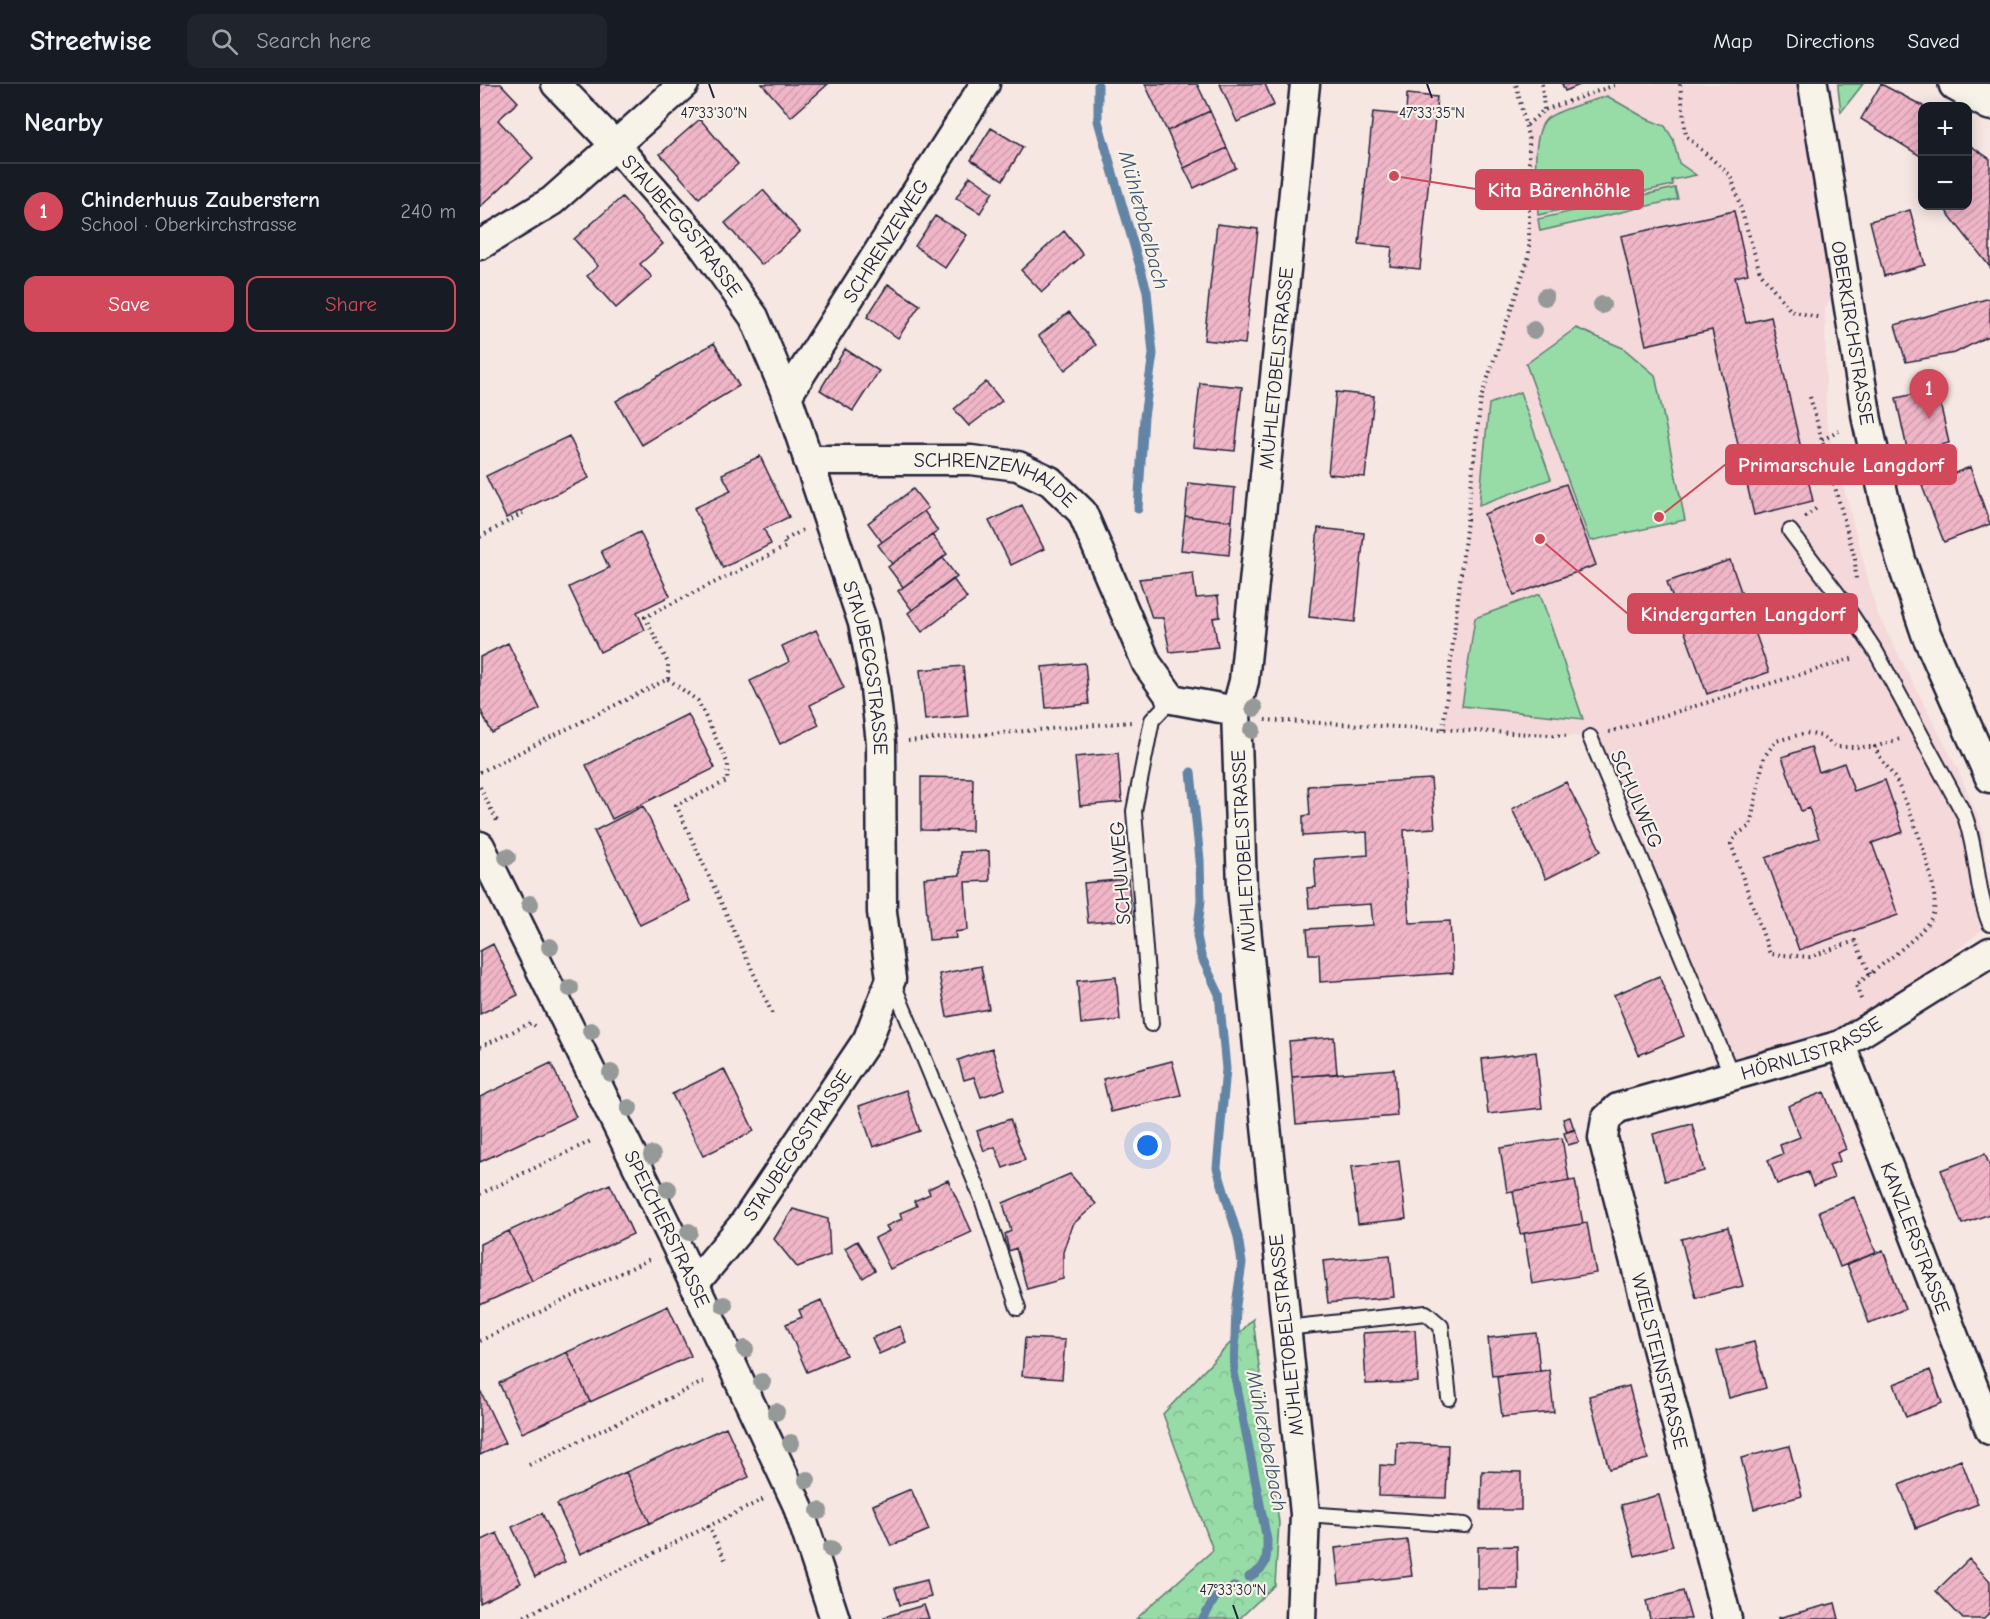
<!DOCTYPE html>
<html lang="en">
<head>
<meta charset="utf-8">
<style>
  body { margin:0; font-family:"Comic Neue",sans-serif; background:#20242c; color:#f1f3f6 }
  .controls { position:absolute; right:18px; top:18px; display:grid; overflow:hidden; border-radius:12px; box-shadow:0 3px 15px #0003 }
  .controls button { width:54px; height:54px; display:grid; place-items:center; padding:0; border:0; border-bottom:2px solid #363941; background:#171b24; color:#f1f3f6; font:30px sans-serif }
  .you { position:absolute; left:668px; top:1062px; width:21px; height:21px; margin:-15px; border:4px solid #fff; border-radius:50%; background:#1a73e8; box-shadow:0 0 0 9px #1a73e833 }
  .badge { display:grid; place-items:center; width:39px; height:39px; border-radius:50%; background:#d1495b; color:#fff; font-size:20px; font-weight:700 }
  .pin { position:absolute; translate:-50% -50px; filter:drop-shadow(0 2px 3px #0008) }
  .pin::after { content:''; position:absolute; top:32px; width:21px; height:18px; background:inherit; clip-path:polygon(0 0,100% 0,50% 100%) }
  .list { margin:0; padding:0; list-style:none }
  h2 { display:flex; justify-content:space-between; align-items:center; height:78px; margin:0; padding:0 24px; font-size:26px }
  h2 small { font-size:20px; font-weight:400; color:#9ea1a6 }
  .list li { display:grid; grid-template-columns:39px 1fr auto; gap:18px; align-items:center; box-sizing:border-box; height:96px; padding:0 24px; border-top:2px solid #363941 }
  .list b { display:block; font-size:22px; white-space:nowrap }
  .list p { margin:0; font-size:20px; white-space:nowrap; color:#9ea1a6 }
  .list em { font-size:20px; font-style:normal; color:#9ea1a6 }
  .actions { display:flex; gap:12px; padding:18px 24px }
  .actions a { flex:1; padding:14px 0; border:2px solid #d1495b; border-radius:12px; text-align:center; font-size:21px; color:#d1495b }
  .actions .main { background:#d1495b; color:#fff }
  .icon { flex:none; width:33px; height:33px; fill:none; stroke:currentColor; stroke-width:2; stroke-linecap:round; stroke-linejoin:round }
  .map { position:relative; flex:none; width:1510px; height:1535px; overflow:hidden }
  header { display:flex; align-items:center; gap:36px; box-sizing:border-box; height:84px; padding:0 30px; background:#171b24; border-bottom:2px solid #363941 }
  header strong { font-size:28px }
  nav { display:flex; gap:33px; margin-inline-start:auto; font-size:21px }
  .search { width:420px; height:54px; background:#20242c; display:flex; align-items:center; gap:15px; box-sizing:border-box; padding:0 21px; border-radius:12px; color:#9ea1a6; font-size:22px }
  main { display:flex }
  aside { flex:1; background:#171b24 }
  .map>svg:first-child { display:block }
  .built { fill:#f4d8da }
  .forest { fill:url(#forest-crowns); stroke:#5c7e71; stroke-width:1.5 }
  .park { fill:#97dba7; stroke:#5c7e71; stroke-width:1.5 }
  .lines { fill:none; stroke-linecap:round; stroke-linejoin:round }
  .stream { stroke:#6284a5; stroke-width:9 }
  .building { fill:url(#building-hatch); stroke:#22223b; stroke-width:1.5 }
  .service-casing { stroke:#22223b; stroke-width:18 }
  .minor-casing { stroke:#22223b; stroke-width:33 }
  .secondary-casing { stroke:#22223b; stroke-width:38 }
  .path { stroke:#22223b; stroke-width:4; stroke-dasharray:1.5 4.5; stroke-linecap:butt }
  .service { stroke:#f7f3e8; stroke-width:14 }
  .minor { stroke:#f7f3e8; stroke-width:28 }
  .secondary { stroke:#f7f3e8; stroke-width:33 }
  .tree { fill:#959998 }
  .ticks { fill:none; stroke:#22223b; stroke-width:2 }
  .labels { text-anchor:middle; stroke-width:4.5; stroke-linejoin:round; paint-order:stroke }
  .street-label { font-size:20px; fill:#22223b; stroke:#f7f3e8 }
  .water-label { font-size:21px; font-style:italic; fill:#425370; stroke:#f7f3e8 }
  .ticks-label { font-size:15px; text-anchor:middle; fill:#22223b; stroke:#f7f3e8; stroke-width:4.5; stroke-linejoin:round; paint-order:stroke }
  .leader { fill:none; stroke:#d1495b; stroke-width:2 }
  .callout-dot { fill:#d1495b; stroke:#f7f3e8; stroke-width:2 }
  .callout { fill:#d1495b; stroke:#d1495b; stroke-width:2 }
  .callout-label { font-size:21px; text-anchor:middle; font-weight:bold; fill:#fff }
</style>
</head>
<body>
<header>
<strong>Streetwise</strong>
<div class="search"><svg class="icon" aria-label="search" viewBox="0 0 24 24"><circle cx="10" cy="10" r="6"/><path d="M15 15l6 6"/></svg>Search here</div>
<nav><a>Map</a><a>Directions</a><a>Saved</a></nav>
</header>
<main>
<aside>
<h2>Nearby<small></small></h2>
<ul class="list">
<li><span class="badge">1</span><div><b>Chinderhuus Zauberstern</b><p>School · Oberkirchstrasse</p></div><em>240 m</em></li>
</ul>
<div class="actions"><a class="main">Save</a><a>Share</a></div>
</aside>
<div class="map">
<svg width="1510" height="1535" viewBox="0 0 1510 1535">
  <defs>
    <pattern id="forest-crowns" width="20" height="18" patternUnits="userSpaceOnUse" patternTransform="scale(1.5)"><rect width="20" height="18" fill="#97dba7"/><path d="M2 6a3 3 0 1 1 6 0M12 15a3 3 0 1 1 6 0" fill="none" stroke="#82bc91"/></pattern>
    <pattern id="building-hatch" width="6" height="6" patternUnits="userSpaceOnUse" patternTransform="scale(1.5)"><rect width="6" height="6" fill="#f0b6c8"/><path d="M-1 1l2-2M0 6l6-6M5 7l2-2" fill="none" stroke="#ce9cad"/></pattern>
  </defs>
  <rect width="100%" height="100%" fill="#f6e7e2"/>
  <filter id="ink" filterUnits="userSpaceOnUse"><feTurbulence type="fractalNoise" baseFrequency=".0167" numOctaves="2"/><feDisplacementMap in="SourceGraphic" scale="12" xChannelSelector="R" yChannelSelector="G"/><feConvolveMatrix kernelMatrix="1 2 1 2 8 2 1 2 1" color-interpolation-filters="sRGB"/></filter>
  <g filter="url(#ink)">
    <path class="built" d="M1138,0H1321L1353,208L1345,226L1346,337L1397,529L1478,686L1502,743L1510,810V839L1361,961L1252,992L1110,653L963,645L1001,314L1049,172L1047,41L1064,26Z"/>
    <path class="forest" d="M773,1235L799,1439L795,1501L759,1535H656L733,1466L683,1330Z"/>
    <path class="park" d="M1358,0H1383L1361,28L1358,4Z
      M1127,12L1167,35L1185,42L1193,55L1199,79L1216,91L1192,96L1193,101L1058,131C1057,109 1049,45 1069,33C1086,23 1109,18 1127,12Z
      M1195,104L1198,115L1060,147L1058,135Z
      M1096,244L1143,264L1175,291L1205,436L1110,457L1046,280Z
      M1040,308L1071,395L999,421L1009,320Z
      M1060,510L1103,635L982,622L995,534Z"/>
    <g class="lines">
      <path class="stream" d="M618,1V37L667,207L673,270L664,333L658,425
        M711,688L720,776L721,816L717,852L721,872L739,910L746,985L737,1084L758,1153L762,1179L756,1221L754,1288L787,1456C787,1477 788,1482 769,1493
        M723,1535L735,1514L755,1502"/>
    </g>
    <path class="building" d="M0,0H21L38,18L18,36L53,74L0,123Z
      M282,0H348L311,33Z
      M665,0H717L730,27L687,47Z
      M740,0H785L794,21L757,38Z
      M1082,0H1102L1085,7Z
      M1401,0L1443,22L1442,73L1381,35Z
      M927,10L957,13L940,185L910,182L912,163L879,160L893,28L926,31Z
      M730,27L747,64L704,84L687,47Z
      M220,35L258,80L219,114L180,70Z
      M511,44L543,63L523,96L491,76Z
      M1488,60L1510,75V183L1462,122H1488Z
      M747,64L756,84L714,104L704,84Z
      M490,92L513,108L500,129L476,114Z
      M283,106L320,148L282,181L245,139Z
      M142,113L183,160L160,180L172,193L136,224L107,192L118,182L94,155Z
      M1430,126L1445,181L1404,192L1390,137Z
      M1254,127L1268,190L1255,193L1266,239L1291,233L1333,417L1274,431L1232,246L1166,261L1141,152Z
      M455,132L487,151L465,184L435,162Z
      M737,140L778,145L765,260L724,256Z
      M584,147L603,171L562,208L541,186Z
      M408,200L440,221L418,254L387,233Z
      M1510,214V251L1475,269L1426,278L1415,241Z
      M589,228L616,261L585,286L559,252Z
      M234,259L259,302L162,361L136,317Z
      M365,265L399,287L373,327L340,306Z
      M506,298L522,317L489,342L474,325Z
      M720,299L762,303L755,367L713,363Z
      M1457,305L1469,359L1428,369L1416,314Z
      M856,308L894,312L885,393L848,390Z
      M89,352L109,394L26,434L6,392Z
      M280,372L309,433L284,445L291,460L243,484L214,424L251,407L242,390Z
      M1490,383L1510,440L1464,458L1442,402Z
      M708,399L755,404L752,437L705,432Z
      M1086,400L1116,481L1034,511L1004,430Z
      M433,405L448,424L402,458L388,439Z
      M542,421L564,465L531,481L509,437Z
      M444,427L458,447L412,480L398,461Z
      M705,432L752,437L749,471L701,466Z
      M838,444L884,449L875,538L829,533Z
      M160,448L190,512L157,528L165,546L120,568L89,503L129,484L121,467Z
      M452,451L467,470L423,503L408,483Z
      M463,474L477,493L432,526L418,507Z
      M1250,476L1289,588L1227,610L1187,498Z
      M713,489L716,514L738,512L740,533L733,534L738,563L690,568L683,534H672L659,495Z
      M473,495L487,514L442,548L428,529Z
      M336,546L364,604L330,621L339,641L300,660L270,597L309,578L302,562Z
      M28,559L60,625L12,649L0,625V573Z
      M605,579L609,620L566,624L562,583Z
      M483,582L488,632L445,636L440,586Z
      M208,630L235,684L132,735L106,681Z
      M1331,663L1339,688L1364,679L1374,707L1405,696L1423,748L1392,759L1418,831L1319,866L1286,774L1339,754L1329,724L1321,727L1302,673Z
      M638,669L642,718L600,722L595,673Z
      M441,693L493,694L492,747L441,746Z
      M951,695L955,744L924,746L929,839L970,837L973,889L840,898L839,870H829L827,845L893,841L891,820L829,824L827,804L836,803L834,775L888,771L887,748L823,752V732L830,731L828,702Z
      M1086,698L1121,767L1066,795L1032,725Z
      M163,722L210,817L160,841L114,747Z
      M509,767L510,797L485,798L488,846L475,848L476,854L449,856L444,794L480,791V768Z
      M648,795L652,835L608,839L604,799Z
      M13,860L38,911L0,930V867Z
      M501,882L509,925L467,933L459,890Z
      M1179,892L1204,952L1159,971L1134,911Z
      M636,893L640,936L601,940L597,897Z
      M854,953L857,990L812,993L809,957Z
      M512,964L525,1005L501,1013L494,993L484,996L478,976Z
      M1056,968L1062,1024L1008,1030L1002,975Z
      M692,977L701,1011L631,1028L623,995Z
      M71,979L96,1033L0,1078V1013Z
      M244,985L274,1047L223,1072L192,1010Z
      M914,985L917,1032L816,1040L812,993Z
      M426,1006L440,1047L393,1063L379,1022Z
      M1344,1008L1366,1065L1357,1069L1360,1077L1349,1081L1354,1094L1333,1102L1328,1088L1297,1100L1288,1076L1303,1070L1300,1061L1320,1053L1308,1022Z
      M1090,1033L1094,1045L1087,1048L1083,1035Z
      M530,1035L545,1076L523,1084L515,1063L504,1067L497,1047Z
      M1212,1040L1224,1087L1185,1097L1173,1050Z
      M1095,1046L1099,1058L1088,1061L1084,1049Z
      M1082,1054L1089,1097L1027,1108L1020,1064Z
      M1505,1070L1510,1083V1130L1482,1140L1461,1086Z
      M919,1077L926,1135L878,1140L871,1083Z
      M590,1090L616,1120L592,1141L583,1168V1195L547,1205L536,1164L529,1167L525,1150L531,1147L523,1119Z
      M468,1096L492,1148L410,1185L395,1154L409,1147L406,1142L422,1135L420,1129L437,1122L434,1117L450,1110L448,1105Z
      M1095,1096L1103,1140L1040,1150L1033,1107Z
      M130,1100L153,1150L52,1197L29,1147Z
      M1374,1113L1396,1169L1360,1183L1339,1127Z
      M313,1125L348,1135L350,1171L317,1183L294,1155Z
      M1107,1139L1116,1189L1052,1200L1044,1149Z
      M1248,1143L1263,1202L1216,1214L1201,1155Z
      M29,1147L52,1197L0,1221V1160Z
      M377,1157L395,1186L383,1194L365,1164Z
      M1403,1166L1425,1225L1389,1239L1367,1180Z
      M910,1171L914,1213L848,1219L843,1177Z
      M341,1216L366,1271L327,1288L306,1240L322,1233L319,1226Z
      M188,1222L211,1272L110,1318L87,1268Z
      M420,1242L426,1258L399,1270L392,1254Z
      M935,1246L938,1298L886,1300L883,1249Z
      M1056,1249L1060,1287L1012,1292L1008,1254Z
      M545,1254L585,1256L582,1295L542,1292Z
      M1274,1258L1286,1304L1249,1314L1237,1267Z
      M87,1268L110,1318L42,1349L19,1299Z
      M1069,1286L1074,1328L1022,1333L1017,1292Z
      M1450,1286L1462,1319L1426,1333L1414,1300Z
      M1149,1302L1168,1375L1129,1385L1109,1312Z
      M1,1308L25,1359L0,1371V1309Z
      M246,1343L269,1393L170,1439L146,1388Z
      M917,1359L968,1361L966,1414L899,1412L900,1381L916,1382Z
      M1309,1362L1322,1412L1274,1425L1261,1374Z
      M1481,1376L1498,1420L1436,1444L1419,1401Z
      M1002,1387L1041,1388V1426H1001Z
      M146,1388L170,1439L100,1470L77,1420Z
      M431,1405L449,1446L411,1462L393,1421Z
      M1179,1411L1193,1462L1155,1472L1141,1421Z
      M62,1429L85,1478L55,1493L32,1443Z
      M17,1449L41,1499L0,1519V1457Z
      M927,1456L932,1492L859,1500L855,1464Z
      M1037,1462L1038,1505H998V1463Z
      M1489,1475L1510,1497V1529L1504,1535H1483L1456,1507Z
      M447,1496L451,1513L420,1521L415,1504Z
      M1203,1507L1211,1535H1170L1166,1517Z
      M1355,1519L1359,1535H1299L1298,1534Z
      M444,1521L449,1535H405L404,1533Z"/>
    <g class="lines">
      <defs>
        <path id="service" d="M1310,447L1359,512L1396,568L1484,730C1498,766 1495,804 1510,840
          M1110,653L1252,992
          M412,897L501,1112L538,1224
          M671,940L654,727L672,636L692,615
          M805,1244L946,1229L961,1242L969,1314
          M825,1430L985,1441"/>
        <g id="minor">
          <path id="s1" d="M76,0L134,60L221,159L274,233L307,312L383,539L394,596L401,659L402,828L411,895L388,955L263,1141L214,1200"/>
          <path id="s2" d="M1333,0L1387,336L1404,413L1421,476L1446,550L1510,694"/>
          <path d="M0,161L72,117L204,0"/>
          <path id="s3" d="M307,312L505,0"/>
          <path id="s4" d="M328,376H491L538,382L570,397L602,428L667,580L692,615L756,627"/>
          <path id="s5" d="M0,762L196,1161L317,1420L355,1535"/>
          <path id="s6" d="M1361,961L1510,1346"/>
          <path id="s7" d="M821,1535L825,1430L762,803L756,627L764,597L825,0"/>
          <path id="s8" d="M1247,1535L1123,1054L1126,1035L1138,1024L1361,961L1510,868"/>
        </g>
        <path id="secondary" d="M1476,0L1510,19"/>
      </defs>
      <use href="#service" class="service-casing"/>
      <use href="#minor" class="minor-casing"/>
      <use href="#secondary" class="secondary-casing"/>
      <path class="path" d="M1062,0L1064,26
        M1200,0L1206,52L1251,92L1280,188L1311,227L1341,234
        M1047,41L1064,26L1138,0
        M1330,313L1375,475L1376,496
        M1342,356L1359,347
        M1325,433L1338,423
        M0,453L43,429
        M188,595L218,617L248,680L247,697L196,721L292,929
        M785,636L1089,652
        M963,645L1001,314L1049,172V57L1036,0
        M1129,648L1375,574
        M428,657L651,638
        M0,688L188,595V579L165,533L306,463L303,457L323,446
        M0,703L17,737
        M1390,890L1375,857L1330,873L1290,870L1251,760L1256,751L1270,742L1284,673L1296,657L1326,649L1341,652L1356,663H1395
        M1381,915L1376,901C1393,887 1447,849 1453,830C1462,805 1429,723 1417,698C1411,686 1400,676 1395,663L1419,655
        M0,963L51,939L55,942
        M0,1110L113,1056
        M0,1257L172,1174
        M49,1381L227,1296
        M228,1442L246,1477
        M39,1535L284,1415"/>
      <use href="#service" class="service"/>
      <use href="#minor" class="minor"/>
      <use href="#secondary" class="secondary"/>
    </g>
    <g class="tree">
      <circle cx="1065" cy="213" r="9"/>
      <circle cx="1122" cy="221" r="9"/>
      <circle cx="1054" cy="246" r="9"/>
      <circle cx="774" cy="624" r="9"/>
      <circle cx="772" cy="646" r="9"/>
      <circle cx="27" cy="773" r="9"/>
      <circle cx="50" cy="820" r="9"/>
      <circle cx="70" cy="863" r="9"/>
      <circle cx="90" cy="904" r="9"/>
      <circle cx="111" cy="947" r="9"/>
      <circle cx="131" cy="989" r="9"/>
      <circle cx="149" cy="1024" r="9"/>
      <circle cx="172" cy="1071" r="9"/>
      <circle cx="188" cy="1105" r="9"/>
      <circle cx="209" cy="1148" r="9"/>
      <circle cx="244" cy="1221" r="9"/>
      <circle cx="265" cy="1265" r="9"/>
      <circle cx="282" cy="1298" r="9"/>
      <circle cx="296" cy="1328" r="9"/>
      <circle cx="311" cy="1359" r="9"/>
      <circle cx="327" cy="1396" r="9"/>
      <circle cx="339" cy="1427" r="9"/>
      <circle cx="351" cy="1465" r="9"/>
    </g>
  </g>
  <path class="ticks" d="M229,0L234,14M947,0L952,14M753,1521L758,1535"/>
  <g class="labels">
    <g class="street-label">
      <text dy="7" stroke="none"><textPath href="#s1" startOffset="190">STAUBEGGSTRASSE</textPath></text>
      <text dy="7" stroke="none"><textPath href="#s3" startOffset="184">SCHRENZEWEG</textPath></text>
      <text dy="7" stroke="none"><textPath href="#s2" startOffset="252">OBERKIRCHSTRASSE</textPath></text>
      <text dy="7" stroke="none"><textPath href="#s7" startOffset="1257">MÜHLETOBELSTRASSE</textPath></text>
      <text dy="7" stroke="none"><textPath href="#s4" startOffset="192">SCHRENZENHALDE</textPath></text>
      <text dy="7" stroke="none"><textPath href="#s1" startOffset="676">STAUBEGGSTRASSE</textPath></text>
      <text transform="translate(1157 715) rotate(67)" y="7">SCHULWEG</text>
      <text transform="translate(763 767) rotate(-93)" y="7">MÜHLETOBELSTRASSE</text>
      <text transform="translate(640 789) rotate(-94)" y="7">SCHULWEG</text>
      <text dy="7" stroke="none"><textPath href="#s8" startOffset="735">HÖRNLISTRASSE</textPath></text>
      <text transform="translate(317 1061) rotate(-56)" y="7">STAUBEGGSTRASSE</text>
      <text dy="7" stroke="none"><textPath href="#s5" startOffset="426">SPEICHERSTRASSE</textPath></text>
      <text dy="7" stroke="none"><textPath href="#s6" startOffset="207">KANZLERSTRASSE</textPath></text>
      <text transform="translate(806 1251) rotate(-96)" y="7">MÜHLETOBELSTRASSE</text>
      <text transform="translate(1180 1277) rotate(76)" y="7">WIELSTEINSTRASSE</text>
    </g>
    <g class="water-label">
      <text transform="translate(664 136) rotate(75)" y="7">Mühletobelbach</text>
      <text transform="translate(787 1357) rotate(79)" y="7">Mühletobelbach</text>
    </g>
  </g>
  <g class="ticks-label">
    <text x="234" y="34">47°33'30"N</text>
    <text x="952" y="34">47°33'35"N</text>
    <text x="753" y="1511">47°33'30"N</text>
  </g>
  <path class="leader" d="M914 92L996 105M1179 433L1246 380M1060 455L1148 530"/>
  <g class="callout-dot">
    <circle cx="914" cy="92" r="6"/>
    <circle cx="1179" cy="433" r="6"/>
    <circle cx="1060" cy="455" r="6"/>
  </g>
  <g class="callout">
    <rect x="996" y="86" width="167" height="39" rx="6"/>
    <rect x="1246" y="361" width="230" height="39" rx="6"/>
    <rect x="1148" y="510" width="229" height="39" rx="6"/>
  </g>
  <g class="callout-label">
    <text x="1079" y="113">Kita Bärenhöhle</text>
    <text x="1361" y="388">Primarschule Langdorf</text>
    <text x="1263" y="537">Kindergarten Langdorf</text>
  </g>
</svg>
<div class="controls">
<button>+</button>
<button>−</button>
</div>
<div class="you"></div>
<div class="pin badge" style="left:1449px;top:335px">1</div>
</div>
</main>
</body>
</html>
